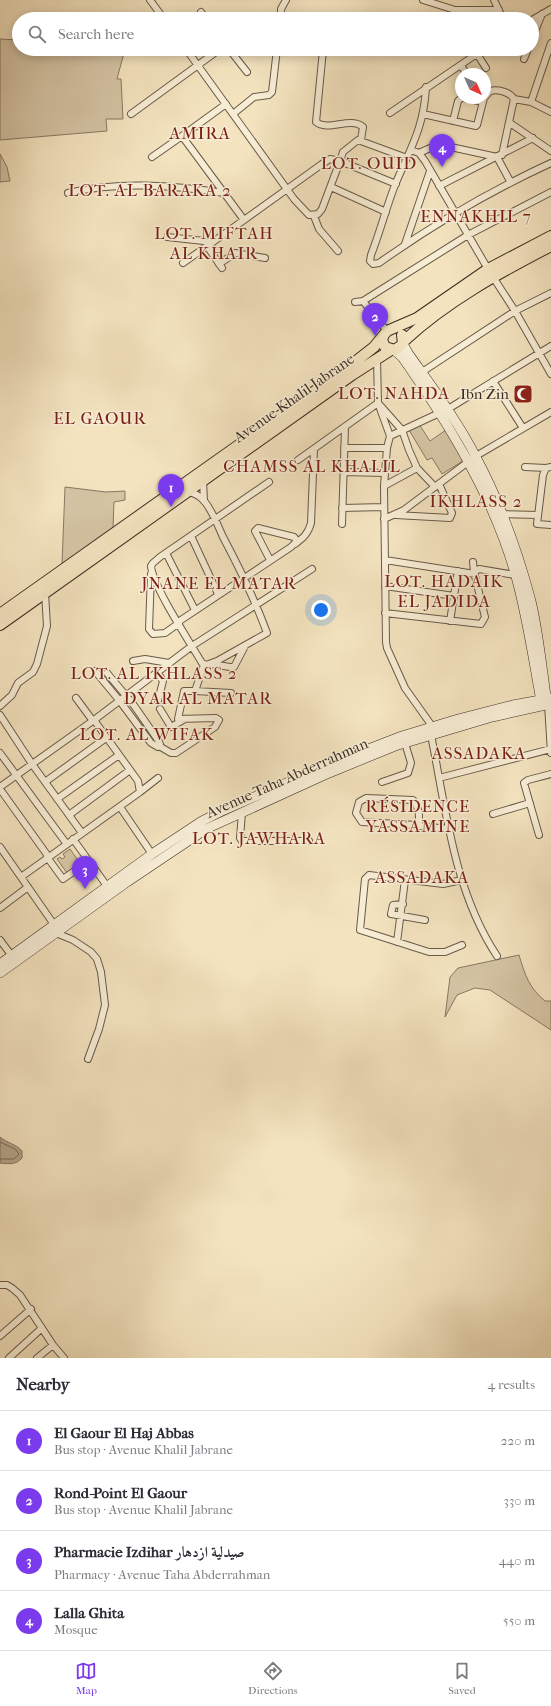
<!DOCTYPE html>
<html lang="en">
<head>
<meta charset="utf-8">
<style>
  body { margin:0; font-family:"IM FELL French Canon",Amiri,serif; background:#f7f7f7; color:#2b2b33 }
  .compass { position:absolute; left:455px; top:68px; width:36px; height:36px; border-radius:50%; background:#fff; box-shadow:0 2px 10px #0003; rotate:135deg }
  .you { position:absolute; left:321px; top:610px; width:14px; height:14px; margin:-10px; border:3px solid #fff; border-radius:50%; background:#1a73e8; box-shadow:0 0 0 6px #1a73e833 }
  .badge { display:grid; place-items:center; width:26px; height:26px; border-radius:50%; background:#7c3aed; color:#fff; font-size:13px; font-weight:700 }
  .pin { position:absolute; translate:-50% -33px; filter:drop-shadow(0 1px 2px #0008) }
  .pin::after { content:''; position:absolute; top:21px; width:14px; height:12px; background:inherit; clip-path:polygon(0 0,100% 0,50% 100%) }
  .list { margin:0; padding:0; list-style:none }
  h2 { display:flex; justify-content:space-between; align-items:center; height:52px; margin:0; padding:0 16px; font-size:17px }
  h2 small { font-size:13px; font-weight:400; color:#7c7c81 }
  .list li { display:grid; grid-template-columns:26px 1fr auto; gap:12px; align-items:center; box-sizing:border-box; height:60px; padding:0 16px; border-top:1px solid #e1e1e2 }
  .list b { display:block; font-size:15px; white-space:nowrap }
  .list p { margin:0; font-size:13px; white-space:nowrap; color:#7c7c81 }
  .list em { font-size:13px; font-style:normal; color:#7c7c81 }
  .icon { flex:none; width:22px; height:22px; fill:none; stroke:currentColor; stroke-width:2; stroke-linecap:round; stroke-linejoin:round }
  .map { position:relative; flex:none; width:551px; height:1358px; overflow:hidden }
  .search { position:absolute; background:#fff; box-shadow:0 2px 10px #0003; left:12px; right:12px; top:12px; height:44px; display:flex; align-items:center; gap:10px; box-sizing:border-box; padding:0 14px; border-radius:22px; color:#7c7c81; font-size:15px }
  .sheet { height:292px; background:#fff }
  nav { display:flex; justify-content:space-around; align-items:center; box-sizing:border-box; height:56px; border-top:1px solid #e1e1e2; background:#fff; font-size:11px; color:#7c7c81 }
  nav a { display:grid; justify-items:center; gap:2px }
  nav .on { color:#7c3aed }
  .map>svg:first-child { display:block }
  .green { fill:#d4c4a4; stroke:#887862 }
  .water { fill:#b4a589; stroke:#84755f }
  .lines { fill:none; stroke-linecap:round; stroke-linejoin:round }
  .shore { stroke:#786855; stroke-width:1 }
  .street-casing { stroke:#695a48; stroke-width:8 }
  .secondary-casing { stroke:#3b2c21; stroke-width:10 }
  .primary-casing { stroke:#3b2c21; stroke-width:12 }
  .street { stroke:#f7edd5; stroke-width:6 }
  .secondary { stroke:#f7edd5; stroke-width:9 }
  .primary { stroke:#f3e3bf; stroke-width:10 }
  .labels { text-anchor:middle; stroke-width:3; stroke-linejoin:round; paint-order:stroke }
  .poi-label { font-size:15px; fill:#3b2c21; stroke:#f7edd5; text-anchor:end }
  .street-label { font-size:15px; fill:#3b2c21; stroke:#f7edd5 }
  .quarter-label { font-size:17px; letter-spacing:1px; fill:#7a1f14; stroke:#f7edd5 }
</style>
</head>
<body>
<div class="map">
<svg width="551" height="1358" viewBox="0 0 551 1358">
  <rect width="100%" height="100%" fill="#f3e3bf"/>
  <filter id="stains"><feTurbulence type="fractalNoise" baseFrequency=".005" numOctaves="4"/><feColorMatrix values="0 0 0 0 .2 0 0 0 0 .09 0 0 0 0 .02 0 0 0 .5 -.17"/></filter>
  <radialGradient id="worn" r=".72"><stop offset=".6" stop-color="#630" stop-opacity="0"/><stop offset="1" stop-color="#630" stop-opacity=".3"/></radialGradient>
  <path class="green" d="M0,39L19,40V49H125L117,79H121L123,119H106L107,131L0,140Z
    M0,154L7,167L10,181L0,182Z
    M419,424L430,441L446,430L463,461L442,474L432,458L427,460L409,430Z
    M65,487L106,492L125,491V500L114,502L113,528L62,564Z
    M70,849L80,863L67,873L57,859L60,857L62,859L65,857L63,854Z
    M519,955C525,975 529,988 545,1001H551V1030L490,990L475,988L457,995L445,1017L450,977L458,968Z"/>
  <path class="water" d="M0,1137C7,1143 16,1144 22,1151V1158C16,1165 9,1164 0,1163Z"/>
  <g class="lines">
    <path class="shore" d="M0,1142L15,1149L19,1154L14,1159H0"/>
    <defs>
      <path id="street" d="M150,0L164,19
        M423,0L455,10H499
        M494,0L503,19
        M201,12L206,19
        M281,19V9L286,0
        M532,20L551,9
        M532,38L542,14
        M186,49L294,199L309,215L318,214L322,209L340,161L396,184
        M229,49L247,72
        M323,50L316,122C328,132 351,116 363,127L361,140
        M477,54L486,68
        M524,59L528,49
        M461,65L465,72
        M426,87C424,128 410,149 395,185C386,208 380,232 371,255L370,261L373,264L379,263C434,224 490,191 551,163
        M485,97L490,91C498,89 510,92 514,99L502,155
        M464,98L483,102
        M514,99L531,102L551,112
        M531,102L551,43
        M226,104L182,136L244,220L322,164L330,159L340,161L343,152L358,140L407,158
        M390,113L484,49
        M131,114L220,49
        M233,114L254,97L269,95L272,92L277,49
        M423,114L476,126L477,125L484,98
        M453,121L458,101L461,98
        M510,123L551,151
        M411,150L419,153L425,161L488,269
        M419,153L430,148L446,146L497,157L510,181
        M152,157L182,136
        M439,186L533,138
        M331,187L386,212
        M68,193C119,181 172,185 224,193
        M314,216L319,229L338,251
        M167,237L213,242
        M405,244L430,171
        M207,246L222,268
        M183,263L244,220
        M219,264L235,253L265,258
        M493,277L515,311L551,374
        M355,302L363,301
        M387,331L363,301L468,235L551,192
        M377,359L378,403L390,436L387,448L384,486L386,642L387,648L405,688L432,726
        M422,372L515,311L551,293
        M493,381L523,428
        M390,436L448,409L551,346
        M344,448H387
        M298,460L378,403L402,430L409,450L417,468
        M525,467L546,468
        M551,467L546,468L543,475L537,524L551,525
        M344,472L385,473
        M203,481L204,501
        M384,486L417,468L435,487
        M186,492C193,492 200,496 205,502C213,512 218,526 223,537C240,569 255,600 267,633L217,661L206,665L202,663C191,644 152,585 151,566L153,563L160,557L269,482
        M342,508L384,507
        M499,514L538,515
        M396,515L450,518L452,513L439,484
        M384,519L404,510L476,456L551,412
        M342,524L345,427
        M191,536L218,594
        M295,544C303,538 308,534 311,523L314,449
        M166,553L195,610
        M385,560L475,574
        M473,562L474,572
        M151,574L149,629L153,634L165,633L179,623
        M385,586L454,596
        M385,613L481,624L485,617L474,572L479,569L515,575
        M450,621L458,571
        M178,622L291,547L297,541L294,537L258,528L255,531L270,560
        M133,661L145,659L169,663
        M211,664L230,667H234L245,646
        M95,671L119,700L151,743L158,747L160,744L158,740L133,704L107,673
        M157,672L163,681L158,701
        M195,691L231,693
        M76,698L93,721
        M548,704L551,753
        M0,706L12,695L18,683L33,672L37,664L47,626L45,593
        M160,709L171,727L185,719
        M0,715L32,764L82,833
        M431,735C446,810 454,891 497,956
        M159,746L171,753H176L215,727L219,720L216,718L178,719L184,691H195L204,665
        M0,753L66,843
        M439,778L551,749
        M45,782L106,738
        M382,782L408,773L411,763L405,743
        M0,787L94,720L192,646L312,569
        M0,789L48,856
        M140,792L158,778
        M57,799L119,755
        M120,807L152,854
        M242,812L240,838L242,841H309
        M493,814L530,803
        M69,815L130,770
        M419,826C419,815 420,809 413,800L366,798L359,802L356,813L362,822L416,825L419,826L449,829
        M539,835L524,783L528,780L551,774
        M73,839L107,886
        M0,847L55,926
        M47,857L63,879L89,861
        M21,877L140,792L138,781L94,720
        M403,904L393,905L391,914L425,920
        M0,908L28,887
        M56,933L73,940L91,952L97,959L101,972L105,1005L99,1029L88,1059
        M0,940L12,956
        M397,942L405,880
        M462,945L445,952H429L360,930L365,879L369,875L443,884L462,880
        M0,1285H7L12,1288L20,1295L53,1345L64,1358
        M0,1336L31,1309
        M9,1358L42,1328
        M37,1358L53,1345"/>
      <path id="secondary" d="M403,344L408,353C432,387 457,420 476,457C500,502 518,552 531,601C539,635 542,669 547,703
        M394,350L402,357C449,424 492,494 515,573C527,615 533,658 541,701
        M0,964L152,854L202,821L224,810L330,764L402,736L458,719L513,705L551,698
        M0,973L127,882L206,829L329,773L395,746L492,717L551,704"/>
      <path id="primary" d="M383,337L382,340L385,347L395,350L403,344L402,335
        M404,341C447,301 499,273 551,246
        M0,614L346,369L374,347L387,331L417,318L488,269L551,236
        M0,625L352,375L391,350"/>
    </defs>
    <use href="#street" class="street-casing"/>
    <use href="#secondary" class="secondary-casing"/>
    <use href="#primary" class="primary-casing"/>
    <use href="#street" class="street"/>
    <use href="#secondary" class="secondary"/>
    <use href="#primary" class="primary"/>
  </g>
  <defs>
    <symbol id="mosque-square" viewBox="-11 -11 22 22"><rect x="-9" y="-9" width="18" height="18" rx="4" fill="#8f2418" stroke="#f7edd5"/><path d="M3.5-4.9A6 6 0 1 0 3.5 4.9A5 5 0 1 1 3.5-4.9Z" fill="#fff"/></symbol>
  </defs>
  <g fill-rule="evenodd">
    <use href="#mosque-square" x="512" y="383" width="22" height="22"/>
  </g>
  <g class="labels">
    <g class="poi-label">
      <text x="509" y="399">Ibn Zin</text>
    </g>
    <g class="street-label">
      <text transform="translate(294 398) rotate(-35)" y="5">Avenue Khalil Jabrane</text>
      <text transform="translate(287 778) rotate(-24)" y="5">Avenue Taha Abderrahman</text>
    </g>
    <g class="quarter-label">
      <text x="200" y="139">AMIRA</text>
      <text x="369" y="169">LOT. OUID</text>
      <text x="150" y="196">LOT. AL BARAKA 2</text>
      <text x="476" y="222">ENNAKHIL 7</text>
      <text x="214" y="239">LOT. MIFTAH<tspan x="214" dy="20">AL KHAIR</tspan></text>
      <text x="394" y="399">LOT. NAHDA</text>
      <text x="100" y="424">EL GAOUR</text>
      <text x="312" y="472">CHAMSS AL KHALIL</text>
      <text x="476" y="507">IKHLASS 2</text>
      <text x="444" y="587">LOT. HADAIK<tspan x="444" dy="20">EL JADIDA</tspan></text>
      <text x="219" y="589">JNANE EL MATAR</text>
      <text x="154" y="679">LOT. AL IKHLASS 2</text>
      <text x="198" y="704">DYAR AL MATAR</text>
      <text x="147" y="740">LOT. AL WIFAK</text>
      <text x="479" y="759">ASSADAKA</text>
      <text x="418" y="812">RÉSIDENCE<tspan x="418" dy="20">YASSAMINE</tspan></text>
      <text x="259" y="844">LOT. JAWHARA</text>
      <text x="422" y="883">ASSADAKA</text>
    </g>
  </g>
  <rect width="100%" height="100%" filter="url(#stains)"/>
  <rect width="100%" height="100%" fill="url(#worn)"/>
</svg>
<svg class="compass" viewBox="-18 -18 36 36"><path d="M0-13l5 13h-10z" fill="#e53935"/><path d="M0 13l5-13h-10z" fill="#7c7c81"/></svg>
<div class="you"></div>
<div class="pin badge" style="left:171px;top:507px">1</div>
<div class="pin badge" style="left:375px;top:336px">2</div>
<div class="pin badge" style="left:85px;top:889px">3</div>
<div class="pin badge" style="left:442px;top:167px">4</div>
<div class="search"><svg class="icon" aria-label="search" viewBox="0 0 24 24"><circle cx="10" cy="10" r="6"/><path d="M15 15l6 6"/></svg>Search here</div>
</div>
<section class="sheet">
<h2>Nearby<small>4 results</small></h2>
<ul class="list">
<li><span class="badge">1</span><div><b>El Gaour El Haj Abbas</b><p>Bus stop · Avenue Khalil Jabrane</p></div><em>220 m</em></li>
<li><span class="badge">2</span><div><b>Rond-Point El Gaour</b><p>Bus stop · Avenue Khalil Jabrane</p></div><em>330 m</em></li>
<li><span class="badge">3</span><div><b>Pharmacie Izdihar صيدلية ازدهار</b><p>Pharmacy · Avenue Taha Abderrahman</p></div><em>440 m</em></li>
<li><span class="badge">4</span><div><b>Lalla Ghita</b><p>Mosque</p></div><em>550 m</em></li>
</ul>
</section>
<nav>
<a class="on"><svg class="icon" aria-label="map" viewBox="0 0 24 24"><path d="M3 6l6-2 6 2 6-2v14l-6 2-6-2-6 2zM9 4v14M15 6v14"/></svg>Map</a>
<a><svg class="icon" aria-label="directions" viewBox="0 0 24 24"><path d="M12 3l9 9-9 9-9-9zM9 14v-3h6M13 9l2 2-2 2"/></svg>Directions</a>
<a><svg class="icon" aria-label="saved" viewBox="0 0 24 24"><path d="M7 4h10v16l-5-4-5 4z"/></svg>Saved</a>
</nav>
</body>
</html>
